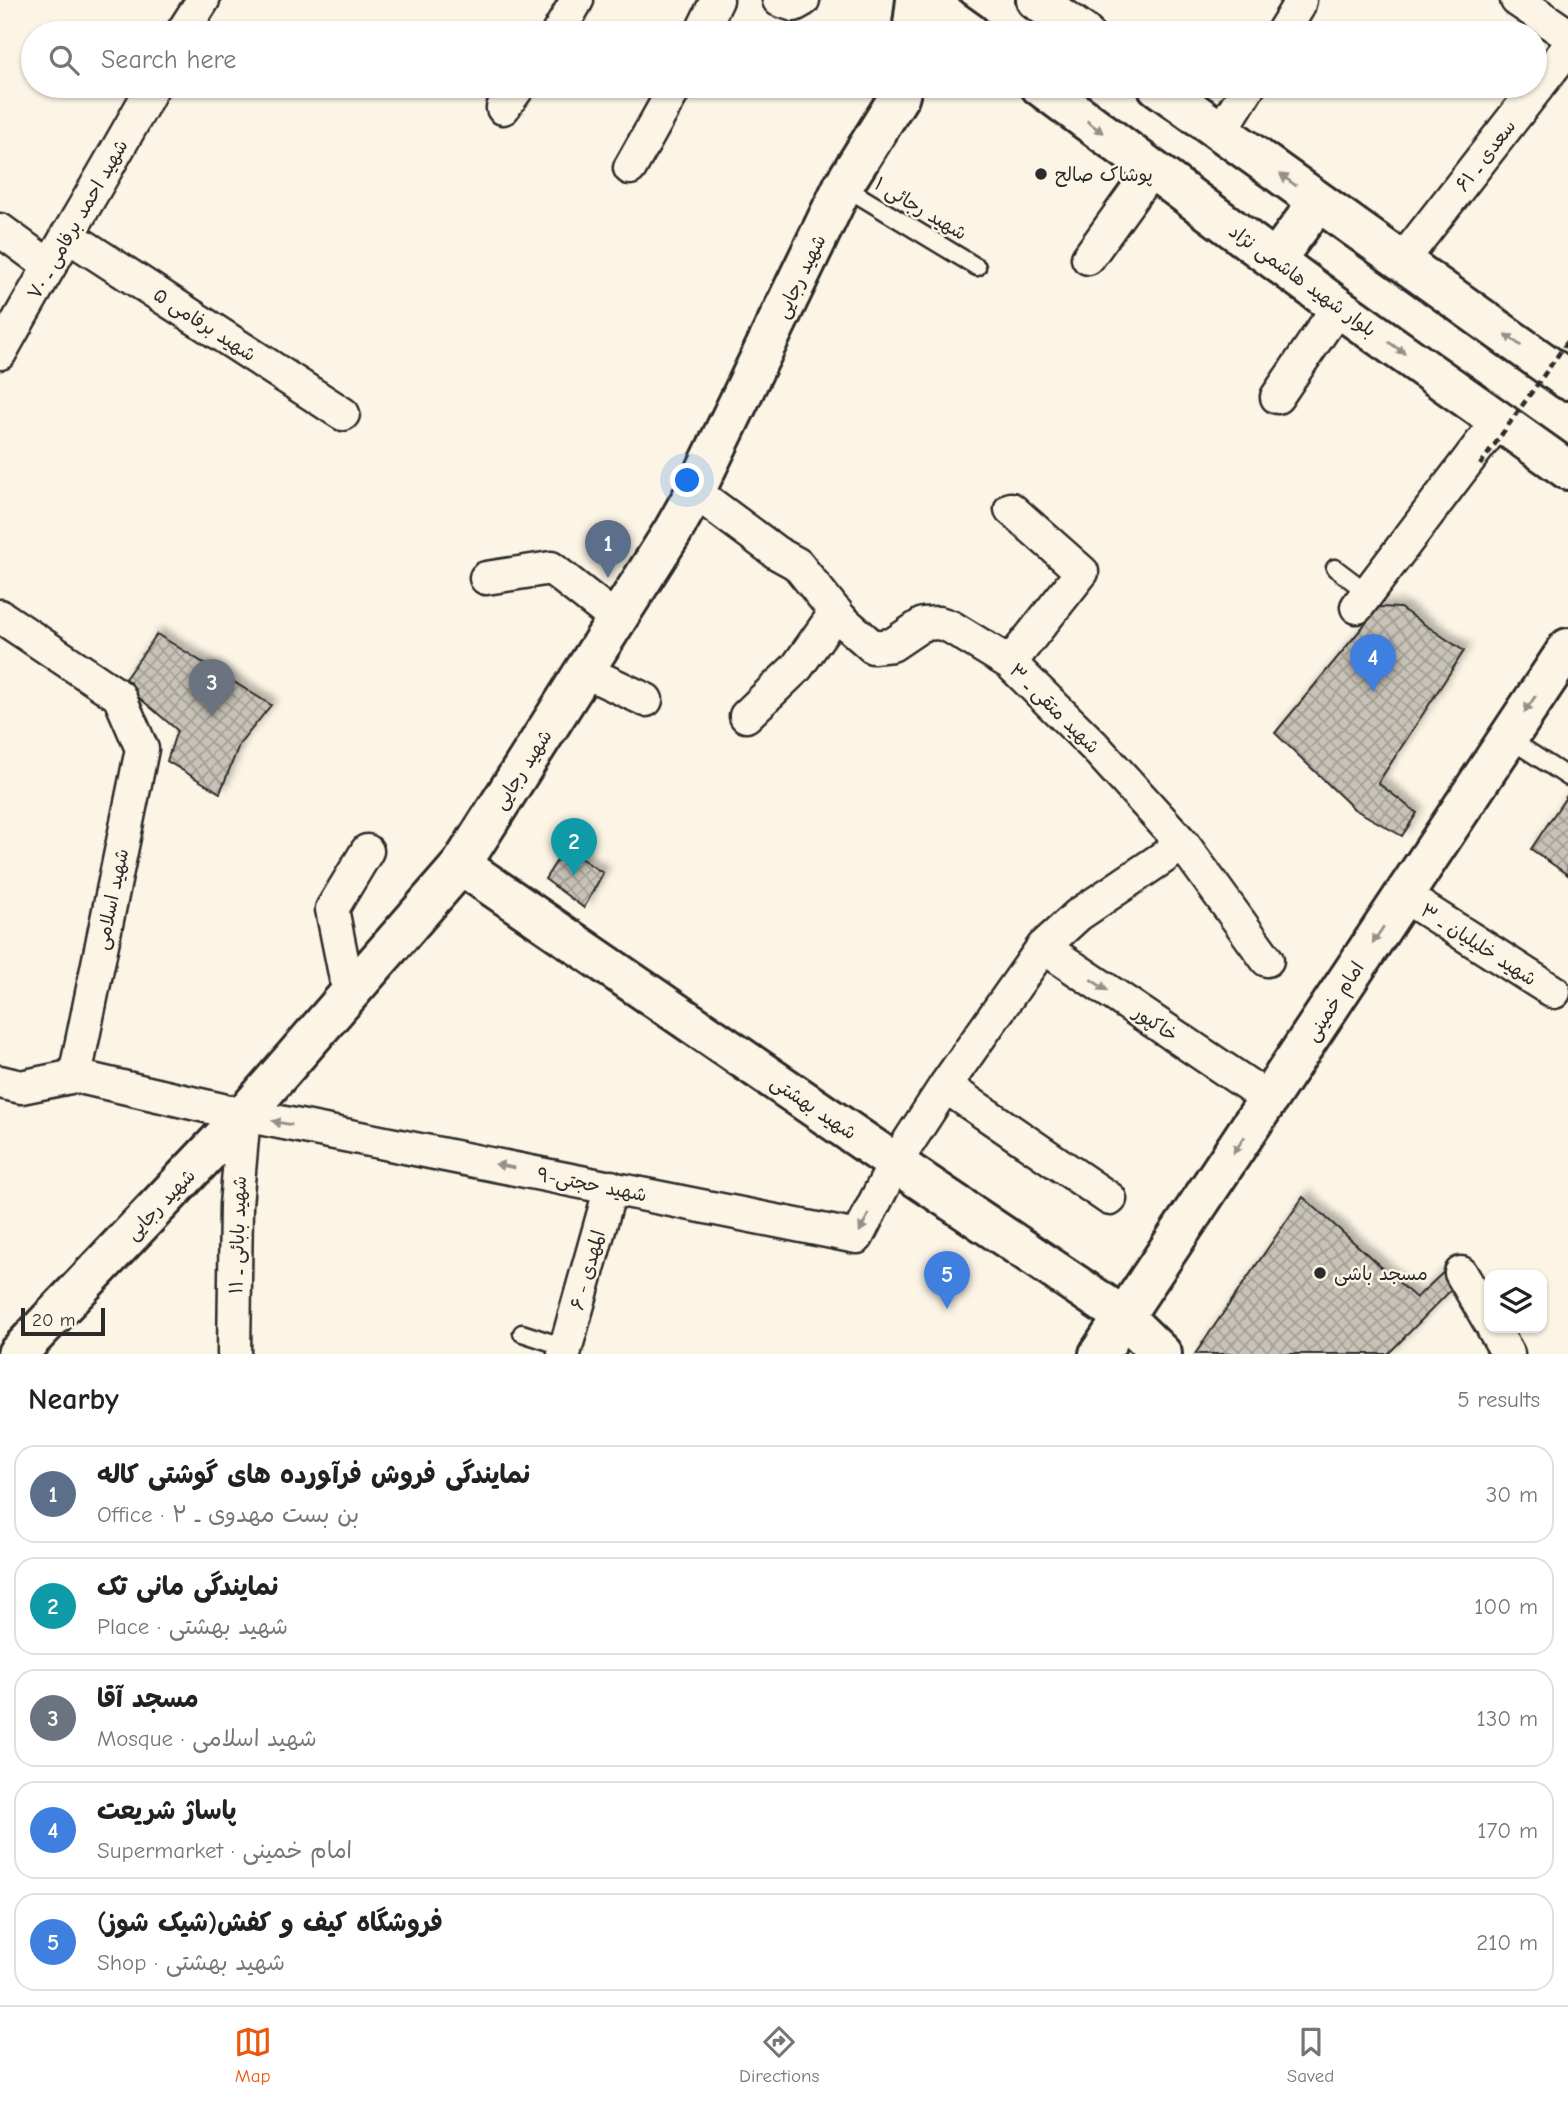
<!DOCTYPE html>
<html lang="en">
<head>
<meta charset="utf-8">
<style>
  body { margin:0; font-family:"Comic Neue","Playpen Sans Arabic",sans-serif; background:#f2f2f2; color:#222 }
  .controls { position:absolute; right:21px; bottom:21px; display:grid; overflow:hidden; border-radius:14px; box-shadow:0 2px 5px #0004 }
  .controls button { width:63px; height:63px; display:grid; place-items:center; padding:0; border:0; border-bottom:2px solid #e0e0e0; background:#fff; color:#222; font:35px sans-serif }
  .scale { position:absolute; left:21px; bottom:18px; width:84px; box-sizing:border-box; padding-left:7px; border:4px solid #2b2b2b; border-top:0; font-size:19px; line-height:24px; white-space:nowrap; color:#2b2b2b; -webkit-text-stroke:5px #fcf5e5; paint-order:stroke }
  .you { position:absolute; left:688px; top:481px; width:24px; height:24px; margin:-18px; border:5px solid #fff; border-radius:50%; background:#1a73e8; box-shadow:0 0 0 10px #1a73e833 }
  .badge { display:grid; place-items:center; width:46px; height:46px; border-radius:50%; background:#ea580c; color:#fff; font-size:23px; font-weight:700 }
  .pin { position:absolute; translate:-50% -58px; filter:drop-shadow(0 2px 4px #0008) }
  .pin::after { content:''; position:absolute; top:37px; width:24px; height:21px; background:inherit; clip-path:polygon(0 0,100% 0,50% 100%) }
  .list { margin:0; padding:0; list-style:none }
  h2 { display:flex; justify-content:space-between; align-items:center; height:91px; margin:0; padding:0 28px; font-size:30px }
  h2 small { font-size:23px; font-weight:400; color:#767676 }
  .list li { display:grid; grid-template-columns:46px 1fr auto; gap:21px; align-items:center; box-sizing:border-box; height:98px; margin:0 14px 14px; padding:0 14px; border:2px solid #e0e0e0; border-radius:21px }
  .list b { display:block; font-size:26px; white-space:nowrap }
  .list p { margin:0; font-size:23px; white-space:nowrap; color:#767676 }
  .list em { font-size:23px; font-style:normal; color:#767676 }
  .icon { flex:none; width:38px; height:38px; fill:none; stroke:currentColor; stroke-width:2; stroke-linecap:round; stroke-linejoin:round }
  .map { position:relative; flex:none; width:1568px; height:1354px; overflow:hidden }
  .search { position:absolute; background:#fff; box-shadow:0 2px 5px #0004; left:21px; right:21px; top:21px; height:77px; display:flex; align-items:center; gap:18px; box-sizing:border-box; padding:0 24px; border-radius:38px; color:#767676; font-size:26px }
  .sheet { height:651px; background:#fff }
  nav { display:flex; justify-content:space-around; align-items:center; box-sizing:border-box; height:98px; border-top:2px solid #e0e0e0; background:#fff; font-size:19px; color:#767676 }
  nav a { display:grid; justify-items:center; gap:4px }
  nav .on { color:#ea580c }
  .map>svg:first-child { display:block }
  .building { fill:url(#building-cross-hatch); stroke:#2b2b2b; stroke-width:2; filter:url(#shadow) }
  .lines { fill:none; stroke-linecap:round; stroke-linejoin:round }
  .lane-casing { stroke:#2b2b2b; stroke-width:21 }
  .street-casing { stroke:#2b2b2b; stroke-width:37 }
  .secondary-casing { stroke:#2b2b2b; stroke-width:44 }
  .primary-casing { stroke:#2b2b2b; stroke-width:44 }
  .lane { stroke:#fcf5e5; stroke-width:16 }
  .street { stroke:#fcf5e5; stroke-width:32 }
  .secondary { stroke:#fcf5e5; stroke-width:38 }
  .primary { stroke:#fcf5e5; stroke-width:38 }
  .path-bridge { stroke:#2b2b2b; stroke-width:4.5; stroke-dasharray:7 5; stroke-linecap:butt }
  .oneway { fill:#949088 }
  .poi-dot { fill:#2b2b2b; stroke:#fcf5e5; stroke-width:2.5 }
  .labels { text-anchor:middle; stroke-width:5; stroke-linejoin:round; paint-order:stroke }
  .street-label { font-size:19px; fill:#2b2b2b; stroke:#fcf5e5 }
  .poi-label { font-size:19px; fill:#2b2b2b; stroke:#fcf5e5; text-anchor:start }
</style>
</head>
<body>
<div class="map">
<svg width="1568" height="1354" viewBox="0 0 1568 1354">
  <defs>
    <pattern id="building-cross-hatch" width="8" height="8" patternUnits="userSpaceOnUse" patternTransform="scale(1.75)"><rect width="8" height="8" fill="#c8c3b7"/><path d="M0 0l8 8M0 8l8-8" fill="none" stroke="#a39f95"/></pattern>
    <filter id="shadow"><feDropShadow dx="6" dy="-6" stdDeviation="3.5" flood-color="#0004"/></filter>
  </defs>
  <rect width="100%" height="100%" fill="#fcf5e5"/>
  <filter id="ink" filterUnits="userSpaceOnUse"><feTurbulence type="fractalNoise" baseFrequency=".0143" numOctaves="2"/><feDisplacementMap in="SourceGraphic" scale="14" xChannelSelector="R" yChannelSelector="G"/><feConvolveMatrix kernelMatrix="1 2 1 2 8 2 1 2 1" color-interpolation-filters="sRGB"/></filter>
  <g filter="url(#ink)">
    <path class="building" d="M1379,607L1400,608L1464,651L1378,783L1417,813L1402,836L1354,809L1275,733Z
      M157,634L271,705L239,745L220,793L167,761L177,730L122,683Z
      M1568,794V875L1531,849Z
      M565,848L603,873L584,908L545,879Z
      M1303,1197L1416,1298L1450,1266L1461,1280L1388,1354H1195Z"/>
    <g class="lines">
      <defs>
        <path id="lane" d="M843,186L977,267
          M1335,568L1368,593
          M1508,738L1568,777
          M522,1333L565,1347"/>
        <path id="street" d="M779,0L794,5L803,0
          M1517,0L1568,35
          M182,33L203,0
          M558,33L577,0
          M701,33L717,0
          M1282,33L1298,7L1300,0
          M503,108L519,86
          M1221,131L1249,86
          M630,168L676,86
          M0,230L48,265
          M67,235L343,414
          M1088,258L1152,169
          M1402,261L1568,48
          M0,353C50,263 104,176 153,86
          M1277,397L1338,307
          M695,492L777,553L797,564L841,619L873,647L892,645L923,624L939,623L951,627L1010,663L1094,746L1183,844L1267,960
          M486,578L551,568L617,620
          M1357,607L1498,421
          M0,616L119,696L142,749L75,1076L244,1115L857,1237L895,1163L945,1086L1043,947L1078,915L1183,844
          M1010,663L1082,572L1011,509
          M584,671L646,700
          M746,716L797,667L836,612
          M1404,896L1554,992
          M1043,947L1269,1099
          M349,994L332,909L367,851
          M0,1082L21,1087L75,1076
          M945,1086L1110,1199
          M1461,1273L1489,1321
          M1493,1328L1508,1354
          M234,1354L236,1205L244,1115
          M564,1354L611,1187"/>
        <path id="secondary" d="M912,33L916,0
          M461,865L895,1163L1124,1317L1162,1354
          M17,1354L244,1115L461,865L673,531L695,492L843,186L900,95L902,86
          M1099,1354L1568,648"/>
        <path id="primary" d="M924,0L970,33
          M1036,0L1083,33
          M1040,86L1338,307L1568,470
          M1157,86L1568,380
          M1276,259L1318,202"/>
      </defs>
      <use href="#lane" class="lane-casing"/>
      <use href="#street" class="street-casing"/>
      <use href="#secondary" class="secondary-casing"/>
      <use href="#primary" class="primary-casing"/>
      <use href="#lane" class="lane"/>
      <use href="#street" class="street"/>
      <use href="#secondary" class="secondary"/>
      <use href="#primary" class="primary"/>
      <path class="path-bridge" d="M1480,465L1568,341"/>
    </g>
    <defs><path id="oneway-solid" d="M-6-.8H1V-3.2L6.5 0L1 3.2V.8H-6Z" transform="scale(1.75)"/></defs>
    <g class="oneway">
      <use href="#oneway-solid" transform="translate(1095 127) rotate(37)"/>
      <use href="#oneway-solid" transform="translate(1288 180) rotate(-144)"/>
      <use href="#oneway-solid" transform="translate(1513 340) rotate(-144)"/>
      <use href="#oneway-solid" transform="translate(1397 348) rotate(36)"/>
      <use href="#oneway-solid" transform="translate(1530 704) rotate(124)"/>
      <use href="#oneway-solid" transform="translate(1378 935) rotate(123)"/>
      <use href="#oneway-solid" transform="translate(1099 985) rotate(34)"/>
      <use href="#oneway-solid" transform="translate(282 1123) rotate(-169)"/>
      <use href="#oneway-solid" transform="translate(1239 1145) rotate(124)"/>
      <use href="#oneway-solid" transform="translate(505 1166) rotate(-169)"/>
      <use href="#oneway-solid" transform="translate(864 1223) rotate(117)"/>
    </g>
  </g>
  <g class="poi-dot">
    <circle cx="1041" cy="174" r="7"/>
    <circle cx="1320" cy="1273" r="7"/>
  </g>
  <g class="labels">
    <g class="street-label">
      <text transform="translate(1485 155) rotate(-52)" y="7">سعدی ـ ۶۱</text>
      <text transform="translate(921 208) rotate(31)" y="7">شهید رجائی ۱</text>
      <text transform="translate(77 219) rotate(-60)" y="7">شهید احمد برفامی ـ ۷۰</text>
      <text transform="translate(800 276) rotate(-64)" y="7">شهید رجایی</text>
      <text transform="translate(1303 280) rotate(36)" y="7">بلوار شهید هاشمی نژاد</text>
      <text transform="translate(205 324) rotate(33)" y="7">شهید برفامی ۵</text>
      <text transform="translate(1055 708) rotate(45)" y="7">شهید متقی ـ ۳</text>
      <text transform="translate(522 769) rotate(-57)" y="7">شهید رجایی</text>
      <text transform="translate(111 899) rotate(-78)" y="7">شهید اسلامی</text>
      <text transform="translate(1479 944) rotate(33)" y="7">شهید خلیلیان ـ ۳</text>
      <text transform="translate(1334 1001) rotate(-57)" y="7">امام خمینی</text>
      <text transform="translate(1156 1023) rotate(34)" y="7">خاکپور</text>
      <text transform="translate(814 1107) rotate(34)" y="7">شهید بهشتی</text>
      <text transform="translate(592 1184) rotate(11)" y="7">شهید حجتی-۹</text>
      <text transform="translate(160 1204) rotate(-46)" y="7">شهید رجایی</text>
      <text transform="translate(237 1235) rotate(-88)" y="7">شهید بابائی ـ ۱۱</text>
      <text transform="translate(587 1270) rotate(-74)" y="7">المهدی - ۶</text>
    </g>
    <g class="poi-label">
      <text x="1055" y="181">پوشاک صالح</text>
      <text x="1334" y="1280">مسجد باشی</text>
    </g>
  </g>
</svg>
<div class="controls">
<button><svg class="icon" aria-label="layers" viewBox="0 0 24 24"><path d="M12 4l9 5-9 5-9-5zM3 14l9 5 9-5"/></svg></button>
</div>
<div class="scale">20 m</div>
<div class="you"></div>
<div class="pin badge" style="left:608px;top:578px;background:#5c6f8a">1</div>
<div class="pin badge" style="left:574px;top:876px;background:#0f9aa8">2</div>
<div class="pin badge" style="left:212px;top:717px;background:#6b7280">3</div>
<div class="pin badge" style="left:1373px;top:692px;background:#3f7fe0">4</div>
<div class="pin badge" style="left:947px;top:1309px;background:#3f7fe0">5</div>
<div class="search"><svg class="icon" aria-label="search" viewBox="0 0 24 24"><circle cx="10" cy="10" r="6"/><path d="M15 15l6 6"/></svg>Search here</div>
</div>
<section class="sheet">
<h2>Nearby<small>5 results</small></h2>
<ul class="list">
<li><span class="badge" style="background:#5c6f8a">1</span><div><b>نمایندگی فروش فرآورده های گوشتی کاله</b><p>Office · بن بست مهدوی ـ ۲</p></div><em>30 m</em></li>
<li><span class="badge" style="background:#0f9aa8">2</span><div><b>نمایندگی مانی تک</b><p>Place · شهید بهشتی</p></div><em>100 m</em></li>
<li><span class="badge" style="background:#6b7280">3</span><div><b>مسجد آقا</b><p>Mosque · شهید اسلامی</p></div><em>130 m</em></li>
<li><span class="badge" style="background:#3f7fe0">4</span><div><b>پاساژ شریعت</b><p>Supermarket · امام خمینی</p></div><em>170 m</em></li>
<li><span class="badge" style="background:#3f7fe0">5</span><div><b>فروشگاه کیف و کفش(شیک شوز)</b><p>Shop · شهید بهشتی</p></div><em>210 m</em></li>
</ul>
</section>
<nav>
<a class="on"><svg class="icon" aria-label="map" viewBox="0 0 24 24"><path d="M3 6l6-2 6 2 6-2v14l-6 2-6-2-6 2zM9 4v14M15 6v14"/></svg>Map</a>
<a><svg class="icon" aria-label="directions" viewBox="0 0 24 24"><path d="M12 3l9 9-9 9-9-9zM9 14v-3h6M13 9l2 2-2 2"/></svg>Directions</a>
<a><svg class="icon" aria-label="saved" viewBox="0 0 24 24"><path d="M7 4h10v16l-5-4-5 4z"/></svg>Saved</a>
</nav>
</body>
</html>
